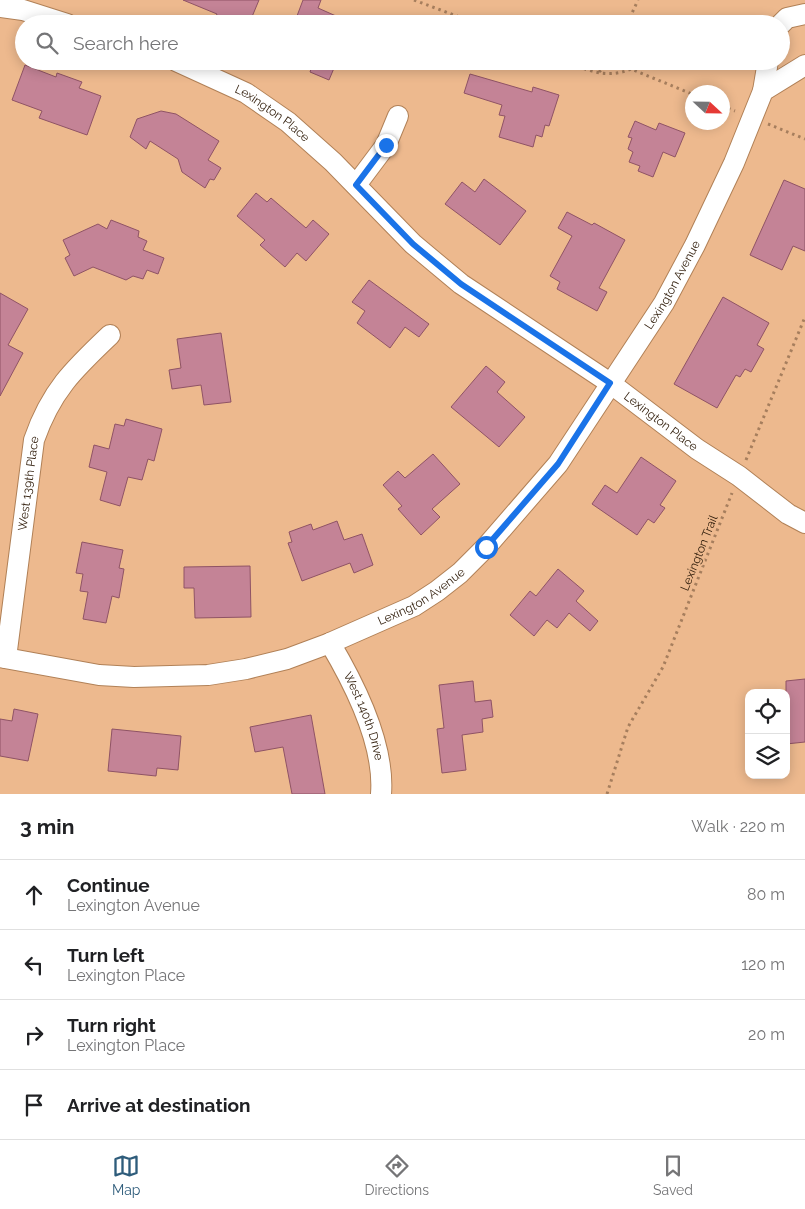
<!DOCTYPE html>
<html lang="en">
<head>
<meta charset="utf-8">
<style>
  body { margin:0; font-family:Raleway,sans-serif; background:#f6f6f6; color:#202124 }
  .controls { position:absolute; right:15px; bottom:15px; display:grid; overflow:hidden; border-radius:10px; box-shadow:0 2px 12px #0003 }
  .controls button { width:45px; height:45px; display:grid; place-items:center; padding:0; border:0; border-bottom:1px solid #e0e0e0; background:#fff; color:#202124; font:25px sans-serif }
  .compass { position:absolute; left:685px; top:85px; width:45px; height:45px; border-radius:50%; background:#fff; box-shadow:0 2px 12px #0003; rotate:112deg }
  .stop { position:absolute; width:15px; height:15px; margin:-11px; border:4px solid #1a73e8; border-radius:50%; background:#fff }
  .stop.end { background:#1a73e8; border-color:#fff; box-shadow:0 1px 5px #0008 }
  .list { margin:0; padding:0; list-style:none }
  h2 { display:flex; justify-content:space-between; align-items:center; height:65px; margin:0; padding:0 20px; font-size:21px }
  h2 small { font-size:16px; font-weight:400; color:#757577 }
  .list li { display:grid; grid-template-columns:32px 1fr auto; gap:15px; align-items:center; box-sizing:border-box; height:70px; padding:0 20px; border-top:1px solid #e0e0e0 }
  .list b { display:block; font-size:19px; white-space:nowrap }
  .list p { margin:0; font-size:16px; white-space:nowrap; color:#757577 }
  .list em { font-size:16px; font-style:normal; color:#757577 }
  .icon { flex:none; width:28px; height:28px; fill:none; stroke:currentColor; stroke-width:2; stroke-linecap:round; stroke-linejoin:round }
  .map { position:relative; flex:none; width:805px; height:794px; overflow:hidden }
  .search { position:absolute; background:#fff; box-shadow:0 2px 12px #0003; left:15px; right:15px; top:15px; height:55px; display:flex; align-items:center; gap:12px; box-sizing:border-box; padding:0 18px; border-radius:28px; color:#757577; font-size:19px }
  .sheet { height:345px; background:#fff }
  nav { display:flex; justify-content:space-around; align-items:center; box-sizing:border-box; height:70px; border-top:1px solid #e0e0e0; background:#fff; font-size:14px; color:#757577 }
  nav a { display:grid; justify-items:center; gap:2px }
  nav .on { color:#2e5c7b }
  .map>svg:first-child { display:block }
  .building { fill:#c48396; stroke:#8f5365 }
  .lines { fill:none; stroke-linecap:round; stroke-linejoin:round }
  .street-casing { stroke:#b18157; stroke-width:22 }
  .path { stroke:#a67e5d; stroke-width:3; stroke-dasharray:2.5 4; stroke-linecap:butt }
  .street { stroke:#fff; stroke-width:20 }
  .route { stroke:#1a73e8; stroke-width:6 }
  .labels { text-anchor:middle; stroke-width:4; stroke-linejoin:round; paint-order:stroke }
  .street-label { font-size:12px; fill:#311e0c; stroke:#edb98e }
</style>
</head>
<body>
<div class="map">
<svg width="805" height="794" viewBox="0 0 805 794">
  <rect width="100%" height="100%" fill="#edb98e"/>
  <path class="building" d="M183,0H259L249,24H225L214,20L217,14Z
    M303,0H321L318,8L354,24H294Z
    M314,61H337L329,80L310,72Z
    M25,65L56,77L57,73L82,82L79,88L101,96L87,135L39,118L42,111L12,100Z
    M470,74L532,92L533,87L559,95L549,126L545,125L542,137L536,135L533,147L499,137L505,116L499,115L502,105L464,93Z
    M161,111L176,114L219,141L208,160L221,168L214,180L210,179L205,188L182,172L178,159L150,141L146,149L130,137L137,119Z
    M635,121L656,130L659,123L685,133L675,157L663,152L653,177L638,171L640,166L629,162L633,152L628,149L632,138L628,137Z
    M484,179L526,211L500,245L445,204L462,182L475,192Z
    M784,180L805,189V251L793,246L782,270L750,255Z
    M256,193L267,202L271,198L306,228L313,220L329,234L306,261L297,253L285,267L260,245L265,240L237,216Z
    M567,212L592,225L594,223L625,240L599,288L607,292L597,311L557,289L560,282L550,276L572,236L558,228Z
    M111,220L139,231L138,237L147,241L143,250L164,258L158,274L147,270L143,279L133,276L126,280L93,267L74,276L65,258L70,255L63,240L98,224L107,229Z
    M369,280L429,324L419,337L405,327L390,348L357,323L365,311L352,302Z
    M0,293L28,309L8,345L23,353L0,396Z
    M723,297L769,323L757,345L764,349L751,372L745,369L740,377L736,375L717,408L674,384Z
    M221,333L231,402L204,405L201,385L172,389L169,370L181,368L177,339Z
    M486,366L505,382L497,392L525,417L499,447L451,407Z
    M126,419L162,429L154,461L148,459L142,480L128,477L120,506L100,500L107,472L89,467L94,445L109,449L115,424L124,426Z
    M433,454L460,484L432,509L440,517L421,535L398,509L402,506L383,485L398,471L405,478Z
    M641,457L676,481L660,505L665,508L654,523L648,519L637,535L592,504L605,485L617,493Z
    M337,521L344,540L362,534L373,565L354,573L350,563L302,581L288,543L292,542L289,532L311,524L313,530Z
    M82,542L123,550L119,568L124,569L119,598L112,596L106,623L83,619L88,592L80,591L83,574L76,573Z
    M250,566L251,617L195,618L194,588H184V567Z
    M558,569L584,591L576,601L598,621L590,631L569,613L557,628L547,620L534,636L510,615L530,591L536,596Z
    M805,679V742L786,744V681Z
    M473,681L475,702L491,700L493,717L482,719L483,732L462,735L466,770L442,773L437,729L444,728L439,685Z
    M14,709L38,714L28,761L0,756V719L12,721Z
    M311,715L325,794H292L283,747L255,752L250,727Z
    M112,729L181,736L178,770L157,768L156,776L108,771Z"/>
  <g class="lines">
    <defs>
      <g id="street">
        <path d="M0,7L23,10L67,24"/>
        <path d="M781,24L787,18L805,14"/>
        <path id="s1" d="M176,61L246,93L288,122L333,162L413,244L461,284L610,383L697,449L739,476L788,514L805,523"/>
        <path d="M763,91L768,61"/>
        <path d="M356,185L386,145L398,116"/>
        <path id="s2" d="M330,643C355,685 385,744 381,794"/>
        <path id="s3" d="M0,657L99,675L134,677L208,675L246,669L287,659L330,643L414,606L437,591L460,573L486,547L558,464L664,303L695,245L734,163L763,91L805,65"/>
        <path id="s4" d="M6,658L34,440C51,391 73,370 110,335"/>
      </g>
    </defs>
    <use href="#street" class="street-casing"/>
    <path class="path" d="M414,0L478,24
      M627,24L638,0
      M566,61C587,71 608,79 631,69L692,94
      M626,61L631,69
      M599,72L611,61
      M722,106L735,111
      M768,124L805,139
      M746,460L805,317
      M607,794L628,727L663,667L732,493"/>
    <use href="#street" class="street"/>
  </g>
  <g class="lines">
    <path class="route" d="M386,145L356,185L413,244L461,284L610,383L558,464L486,547"/>
  </g>
  <g class="labels">
    <g class="street-label">
      <text dy="4" stroke="none"><textPath href="#s1" startOffset="110">Lexington Place</textPath></text>
      <text dy="4" stroke="none"><textPath href="#s3" startOffset="844">Lexington Avenue</textPath></text>
      <text dy="4" stroke="none"><textPath href="#s1" startOffset="608">Lexington Place</textPath></text>
      <text dy="4" stroke="none"><textPath href="#s4" startOffset="176">West 139th Place</textPath></text>
      <text transform="translate(699 553) rotate(-68)" y="4">Lexington Trail</text>
      <text dy="4" stroke="none"><textPath href="#s3" startOffset="439">Lexington Avenue</textPath></text>
      <text dy="4" stroke="none"><textPath href="#s2" startOffset="81">West 140th Drive</textPath></text>
    </g>
  </g>
</svg>
<div class="controls">
<button><svg class="icon" aria-label="locate" viewBox="0 0 24 24"><circle cx="12" cy="12" r="6"/><path d="M12 2v4M12 18v4M2 12h4M18 12h4"/></svg></button>
<button><svg class="icon" aria-label="layers" viewBox="0 0 24 24"><path d="M12 4l9 5-9 5-9-5zM3 14l9 5 9-5"/></svg></button>
</div>
<svg class="compass" viewBox="-18 -18 36 36"><path d="M0-13l5 13h-10z" fill="#e53935"/><path d="M0 13l5-13h-10z" fill="#757577"/></svg>
<div class="stop" style="left:486px;top:547px"></div>
<div class="stop end" style="left:386px;top:145px"></div>
<div class="search"><svg class="icon" aria-label="search" viewBox="0 0 24 24"><circle cx="10" cy="10" r="6"/><path d="M15 15l6 6"/></svg>Search here</div>
</div>
<section class="sheet">
<h2>3 min<small>Walk · 220 m</small></h2>
<ul class="list">
<li><svg class="icon" aria-label="ahead" viewBox="0 0 24 24"><path d="M12 20V5M6 11l6-6 6 6"/></svg><div><b>Continue</b><p>Lexington Avenue</p></div><em>80 m</em></li>
<li><svg class="icon" aria-label="left" viewBox="0 0 24 24"><path d="M17 20v-9H6M10 6l-5 5 5 5"/></svg><div><b>Turn left</b><p>Lexington Place</p></div><em>120 m</em></li>
<li><svg class="icon" aria-label="right" viewBox="0 0 24 24"><path d="M7 20v-9h11M14 6l5 5-5 5"/></svg><div><b>Turn right</b><p>Lexington Place</p></div><em>20 m</em></li>
<li><svg class="icon" aria-label="arrive" viewBox="0 0 24 24"><path d="M6 21V4h12l-3 4 3 4H6"/></svg><div><b>Arrive at destination</b></div></li>
</ul>
</section>
<nav>
<a class="on"><svg class="icon" aria-label="map" viewBox="0 0 24 24"><path d="M3 6l6-2 6 2 6-2v14l-6 2-6-2-6 2zM9 4v14M15 6v14"/></svg>Map</a>
<a><svg class="icon" aria-label="directions" viewBox="0 0 24 24"><path d="M12 3l9 9-9 9-9-9zM9 14v-3h6M13 9l2 2-2 2"/></svg>Directions</a>
<a><svg class="icon" aria-label="saved" viewBox="0 0 24 24"><path d="M7 4h10v16l-5-4-5 4z"/></svg>Saved</a>
</nav>
</body>
</html>
